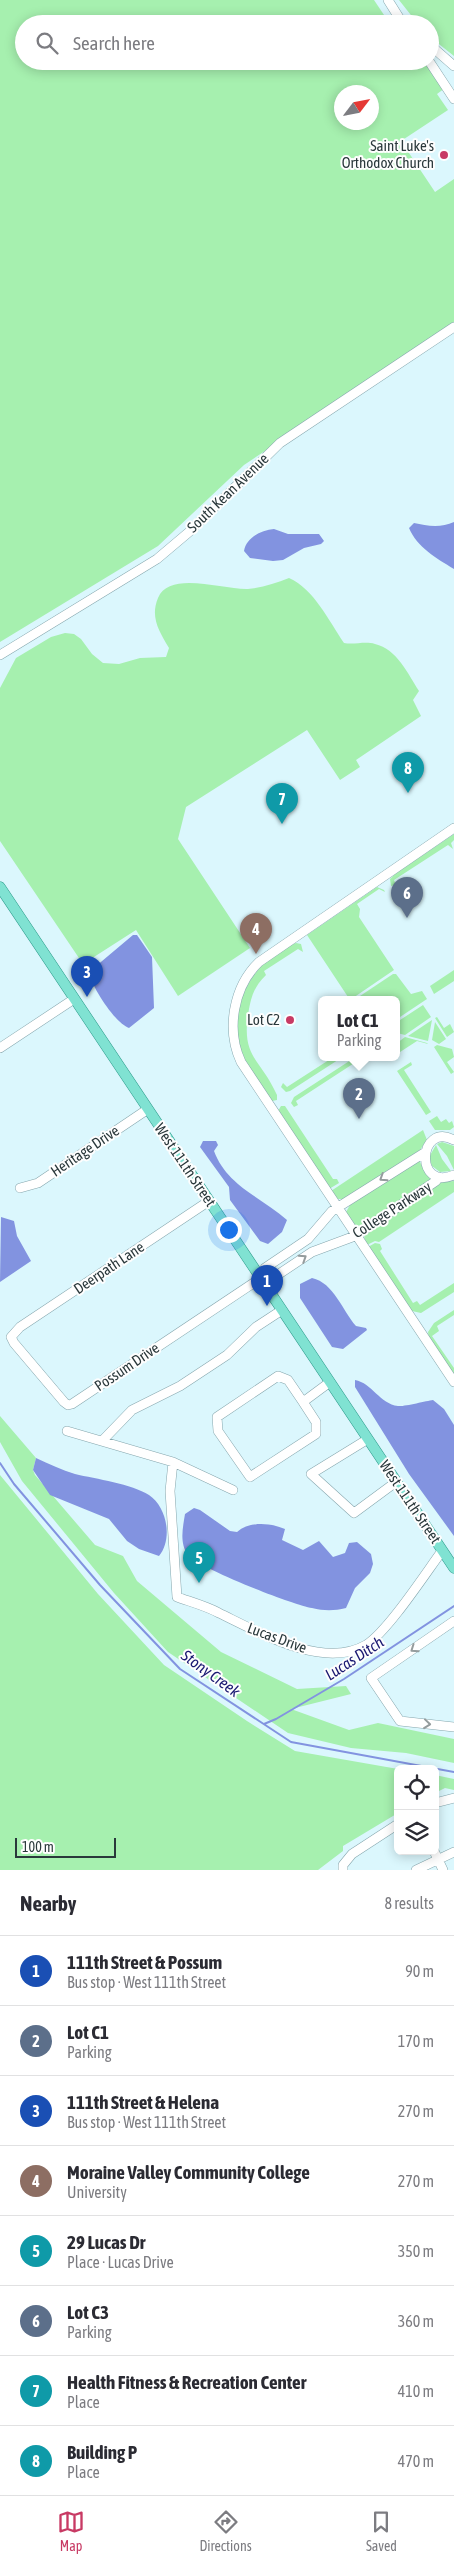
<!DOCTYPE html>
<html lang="en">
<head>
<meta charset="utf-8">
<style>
  body { margin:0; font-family:"Asap Condensed",sans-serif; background:#f2f2f3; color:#2b2b33 }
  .controls { position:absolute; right:15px; bottom:15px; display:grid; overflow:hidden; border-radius:8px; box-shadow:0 2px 12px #0003 }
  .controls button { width:45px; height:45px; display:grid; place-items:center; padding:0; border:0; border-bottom:1px solid #e1e1e2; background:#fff; color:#2b2b33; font:25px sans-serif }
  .compass { position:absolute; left:334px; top:85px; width:45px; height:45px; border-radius:50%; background:#fff; box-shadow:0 2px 12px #0003; rotate:58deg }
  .scale { position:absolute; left:15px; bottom:12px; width:101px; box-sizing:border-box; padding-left:5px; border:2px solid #2a383b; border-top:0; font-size:14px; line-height:18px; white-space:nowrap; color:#2a383b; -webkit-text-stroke:4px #fefefe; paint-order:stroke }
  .you { position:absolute; left:228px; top:1229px; width:18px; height:18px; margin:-12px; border:4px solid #fff; border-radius:50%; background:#1a73e8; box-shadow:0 0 0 8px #1a73e833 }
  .badge { display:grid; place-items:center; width:32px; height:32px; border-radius:50%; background:#c83a64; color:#fff; font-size:16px; font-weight:700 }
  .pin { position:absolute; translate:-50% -41px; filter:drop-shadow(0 1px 2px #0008) }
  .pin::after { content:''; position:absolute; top:26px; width:18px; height:15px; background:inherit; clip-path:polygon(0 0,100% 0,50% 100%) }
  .popup { position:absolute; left:318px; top:996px; width:82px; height:65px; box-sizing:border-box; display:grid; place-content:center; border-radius:8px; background:#fff; filter:drop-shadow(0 1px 4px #0005); font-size:16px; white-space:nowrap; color:#7c7c81 }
  .popup b { font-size:19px; color:#2b2b33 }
  .popup::after { content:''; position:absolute; left:50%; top:100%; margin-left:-10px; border:10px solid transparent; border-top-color:#fff }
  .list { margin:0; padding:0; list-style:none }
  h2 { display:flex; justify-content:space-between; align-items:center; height:65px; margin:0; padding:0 20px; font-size:21px }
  h2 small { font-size:16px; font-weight:400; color:#7c7c81 }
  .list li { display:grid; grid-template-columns:32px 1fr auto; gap:15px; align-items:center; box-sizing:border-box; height:70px; padding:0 20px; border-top:1px solid #e1e1e2 }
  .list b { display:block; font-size:19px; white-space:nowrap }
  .list p { margin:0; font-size:16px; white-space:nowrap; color:#7c7c81 }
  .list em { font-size:16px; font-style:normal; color:#7c7c81 }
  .icon { flex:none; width:28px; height:28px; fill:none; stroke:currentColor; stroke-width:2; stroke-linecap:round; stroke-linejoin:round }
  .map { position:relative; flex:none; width:454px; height:1870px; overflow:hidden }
  .search { position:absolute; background:#fff; box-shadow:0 2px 12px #0003; left:15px; right:15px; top:15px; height:55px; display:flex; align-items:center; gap:12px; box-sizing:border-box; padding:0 18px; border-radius:28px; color:#7c7c81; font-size:19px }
  .sheet { height:625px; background:#fff }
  nav { display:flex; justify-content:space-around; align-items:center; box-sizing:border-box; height:70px; border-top:1px solid #e1e1e2; background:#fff; font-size:14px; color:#7c7c81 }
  nav a { display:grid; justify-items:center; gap:2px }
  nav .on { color:#c83a64 }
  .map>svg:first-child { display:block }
  .green { fill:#a6f0af; fill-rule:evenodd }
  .water { fill:#8293e0 }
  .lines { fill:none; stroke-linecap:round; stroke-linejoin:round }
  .stream { stroke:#8293e0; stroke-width:2 }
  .minor-casing { stroke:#85a6ad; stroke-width:10 }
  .major-casing { stroke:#2b9a8a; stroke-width:11 }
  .minor { stroke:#fff; stroke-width:9 }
  .major { stroke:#80e2d2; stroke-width:10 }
  .oneway { stroke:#949c9d }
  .poi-dot { fill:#c83a64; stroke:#fefefe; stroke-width:2 }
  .labels { text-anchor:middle; stroke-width:4; stroke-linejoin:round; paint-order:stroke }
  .poi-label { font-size:15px; fill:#2a383b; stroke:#fefefe; text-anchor:end }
  .street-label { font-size:15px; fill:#2a383b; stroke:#fefefe }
  .water-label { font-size:16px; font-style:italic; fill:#1a1972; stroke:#fefefe }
</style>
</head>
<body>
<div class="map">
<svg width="454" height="1870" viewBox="0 0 454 1870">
  <rect width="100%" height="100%" fill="#dbf7fd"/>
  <path class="green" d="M0,0H374L390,24H24V61H415L418,65L425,61L445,88L437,94L448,110L401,141L435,192L454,179V325L244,465L158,546L0,642ZM342,92H372V122H342Z
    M399,0H454V56L430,37V24H418Z
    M289,578C314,589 329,621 344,643C354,645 365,641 375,644C397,649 408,674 419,691L413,700L421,716L356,760L360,767L340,780L307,730L186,807L178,839L250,948L178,996L136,930L83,964L0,841V688L16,658L51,637L65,633L74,634L81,639L92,654L103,663L119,664L140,658L166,657L169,648C159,631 150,617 158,598C169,570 224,590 248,589C262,588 276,583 289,578Z
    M454,834V840L451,843L453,849L448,845L394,880L396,885L391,886L390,879L395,874Z
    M377,887L384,890L385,892L379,889L357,904L360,909L359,917L394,970L350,1000L307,935Z
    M296,943L301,944L303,952L298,949L264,971L266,975C255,986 252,994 249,1009C240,1058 260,1057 277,1095V1100L272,1101C261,1085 245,1068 239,1049C226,1007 256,956 296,943Z
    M454,970V981L434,994L430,986Z
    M393,974H396L411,994L422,991L427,999L397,1019L396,1000H354Z
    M423,1005L431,1017L405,1035L397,1033V1022Z
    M437,1017L444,1028L450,1024L454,1032L447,1037L435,1018Z
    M432,1020L428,1041L408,1036Z
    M435,1022L446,1039L439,1044L432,1040Z
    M405,1037L427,1043L428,1044L417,1041L397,1054V1043Z
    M437,1045L452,1049L454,1057L447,1062L454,1072L451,1074L434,1047Z
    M332,1058H341L290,1091L286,1092L281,1087L283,1083L287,1087Z
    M354,1058H362L296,1101L298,1105L294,1107L291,1103L294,1097Z
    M411,1062L412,1065L404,1070L431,1112L426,1115L397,1071Z
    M281,1106H285L333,1179H337L339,1183L329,1189L278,1111Z
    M437,1116L441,1122L446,1119L449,1123L452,1121L454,1127L450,1130H435L429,1121Z
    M423,1130L427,1140L420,1150L346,1199H338L331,1191Z
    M442,1142L454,1146V1170L447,1156L437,1144Z
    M436,1145L442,1159L451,1171L440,1172L432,1166L429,1157Z
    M419,1160L425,1172L432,1179L366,1223L360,1226L353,1224L346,1212L350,1205Z
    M454,1181V1192L379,1242L375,1241L367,1245L364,1237L368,1231L442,1182Z
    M375,1243L380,1244L382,1249L380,1251L413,1303L417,1301L420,1305L454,1283V1292L421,1313L412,1311L368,1247Z
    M454,1310V1315L437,1326L439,1331L432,1336L454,1368V1376L429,1339L428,1332L434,1323Z
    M0,1416L36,1458L33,1470L35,1475L95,1545L123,1556L137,1581L221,1652L297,1689L346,1686L351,1694L291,1709L349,1730L378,1723L454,1739V1763L406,1753L351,1748L288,1733L168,1652L114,1593L22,1481L0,1442Z
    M0,1475L98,1594L164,1665L247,1721L295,1751L398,1769V1813L343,1846V1851L318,1870H0Z
    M435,1775L454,1779V1790L445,1788L435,1793Z"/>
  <path class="water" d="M454,522V569C436,558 417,547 409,528L414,523C427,526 441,528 454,522Z
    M274,529L288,534H319L324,541L321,544L304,548L283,560L273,561L250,558L244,551C246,538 261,530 274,529Z
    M133,935H137L152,957L154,1008L129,1028C115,1023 91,986 89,972Z
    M203,1141H216L218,1145L214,1151C227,1186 261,1197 287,1220L282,1232L268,1244L260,1241L230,1200L229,1187L200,1147Z
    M1,1217L14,1221L17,1236L31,1261L0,1282Z
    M312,1278C334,1283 342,1310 356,1326L366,1328L367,1330L343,1349L332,1347L300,1298V1284Z
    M355,1380C372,1383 380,1404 398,1406C403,1407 426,1401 433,1400L444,1409L454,1425V1536L409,1474L355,1387Z
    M36,1458C49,1464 62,1470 75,1474C96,1479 132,1484 149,1495C167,1507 173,1539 159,1556L139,1549L127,1541L109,1519L50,1495L33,1470Z
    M194,1508L200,1510L230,1531L237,1532C250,1521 270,1523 285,1529L282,1540L303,1550L319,1541L333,1557L345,1553L349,1543L357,1542L371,1554L373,1564L370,1573L355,1588L346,1608C334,1611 324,1611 312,1608C292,1605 199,1568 188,1555C179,1543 183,1527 185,1514Z"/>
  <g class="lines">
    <path class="stream" d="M0,1463L14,1484L100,1585L180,1669L291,1742L454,1772
      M264,1724L276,1719L344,1679L454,1606"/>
    <defs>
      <path id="minor" d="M388,0L403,24
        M430,45L454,66
        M429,61L454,99
        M0,655L157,559L189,532L280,443L454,327
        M454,828L259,962C233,987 226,1030 241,1062L454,1382
        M0,1048L74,999
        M454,1140C418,1121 414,1192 454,1175
        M20,1188L38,1183L148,1109
        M209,1201L20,1327L11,1337L14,1343L64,1402L68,1405L72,1404L261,1278
        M261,1278L265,1268L308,1239L332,1211L424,1153
        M261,1278H273L312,1252L355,1236L436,1181L439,1177
        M303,1402L316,1422V1434L250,1477L218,1431L217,1417L278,1376L288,1380L303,1402L330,1382
        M67,1431L173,1462L233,1490
        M368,1439L311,1474L354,1513L396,1482
        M103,1440L132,1410L180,1386L227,1355L256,1327L282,1310
        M173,1462L170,1491L177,1597C191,1602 206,1606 219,1613C258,1632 323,1670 366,1645C388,1631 425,1574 442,1551
        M454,1621L371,1678L400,1721L454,1727
        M435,1803L454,1798
        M434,1851L443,1870
        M343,1870V1865L352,1854L398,1824
        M416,1870L454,1852"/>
      <path id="major" d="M0,887L454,1568"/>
    </defs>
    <use href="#minor" class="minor-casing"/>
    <use href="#major" class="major-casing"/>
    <use href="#minor" class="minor"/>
    <use href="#major" class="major"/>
  </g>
  <defs><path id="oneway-chevron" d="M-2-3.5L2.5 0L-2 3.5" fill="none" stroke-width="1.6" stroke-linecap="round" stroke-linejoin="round" transform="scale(1.25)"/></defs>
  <g class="oneway">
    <use href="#oneway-chevron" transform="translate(383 1178) rotate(147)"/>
    <use href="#oneway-chevron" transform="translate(303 1258) rotate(-33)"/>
    <use href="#oneway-chevron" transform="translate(414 1649) rotate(145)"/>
    <use href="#oneway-chevron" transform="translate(427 1724) rotate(6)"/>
  </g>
  <g class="poi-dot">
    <circle cx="444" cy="155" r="5"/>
    <circle cx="290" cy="1020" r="5"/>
  </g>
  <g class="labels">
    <g class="poi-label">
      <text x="434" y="151">Saint Luke's<tspan x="434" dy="17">Orthodox Church</tspan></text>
      <text x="280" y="1025">Lot C2</text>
    </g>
    <g class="street-label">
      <text transform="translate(228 493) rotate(-44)" y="5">South Kean Avenue</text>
      <text transform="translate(85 1151) rotate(-34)" y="5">Heritage Drive</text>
      <text transform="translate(185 1165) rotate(56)" y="5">West 111th Street</text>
      <text transform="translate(392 1210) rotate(-33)" y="5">College Parkway</text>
      <text transform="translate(109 1268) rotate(-34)" y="5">Deerpath Lane</text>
      <text transform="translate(127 1367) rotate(-34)" y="5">Possum Drive</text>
      <text transform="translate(410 1502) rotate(56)" y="5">West 111th Street</text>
      <text transform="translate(277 1638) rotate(20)" y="5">Lucas Drive</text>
    </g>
    <g class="water-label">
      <text transform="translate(354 1658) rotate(-33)" y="6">Lucas Ditch</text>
      <text transform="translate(211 1673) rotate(36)" y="6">Stony Creek</text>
    </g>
  </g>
</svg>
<div class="controls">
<button><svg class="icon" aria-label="locate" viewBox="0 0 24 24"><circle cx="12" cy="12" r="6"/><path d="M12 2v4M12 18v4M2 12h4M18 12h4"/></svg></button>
<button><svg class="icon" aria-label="layers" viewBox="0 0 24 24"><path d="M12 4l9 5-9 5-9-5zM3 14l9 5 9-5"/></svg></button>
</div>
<svg class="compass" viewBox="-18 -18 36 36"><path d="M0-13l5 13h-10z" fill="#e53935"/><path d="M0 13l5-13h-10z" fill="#7c7c81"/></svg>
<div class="scale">100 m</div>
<div class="you"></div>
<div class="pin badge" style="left:267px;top:1306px;background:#1a4fb4">1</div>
<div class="pin badge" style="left:359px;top:1119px;background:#5c6f8a">2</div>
<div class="popup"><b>Lot C1</b>Parking</div>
<div class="pin badge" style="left:87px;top:997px;background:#1a4fb4">3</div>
<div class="pin badge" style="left:256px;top:954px;background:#8d6e63">4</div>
<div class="pin badge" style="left:199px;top:1583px;background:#0f9aa8">5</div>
<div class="pin badge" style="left:407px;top:918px;background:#5c6f8a">6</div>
<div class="pin badge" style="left:282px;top:824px;background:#0f9aa8">7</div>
<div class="pin badge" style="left:408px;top:793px;background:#0f9aa8">8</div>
<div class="search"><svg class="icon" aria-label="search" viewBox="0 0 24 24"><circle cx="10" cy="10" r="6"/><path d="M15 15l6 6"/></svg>Search here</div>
</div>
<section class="sheet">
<h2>Nearby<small>8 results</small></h2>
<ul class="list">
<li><span class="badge" style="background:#1a4fb4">1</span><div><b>111th Street &amp; Possum</b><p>Bus stop · West 111th Street</p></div><em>90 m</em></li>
<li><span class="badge" style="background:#5c6f8a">2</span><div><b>Lot C1</b><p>Parking</p></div><em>170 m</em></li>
<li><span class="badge" style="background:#1a4fb4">3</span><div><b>111th Street &amp; Helena</b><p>Bus stop · West 111th Street</p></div><em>270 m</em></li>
<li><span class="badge" style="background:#8d6e63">4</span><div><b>Moraine Valley Community College</b><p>University</p></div><em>270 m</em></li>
<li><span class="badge" style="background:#0f9aa8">5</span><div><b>29 Lucas Dr</b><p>Place · Lucas Drive</p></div><em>350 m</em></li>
<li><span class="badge" style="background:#5c6f8a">6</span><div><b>Lot C3</b><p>Parking</p></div><em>360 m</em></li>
<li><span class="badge" style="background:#0f9aa8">7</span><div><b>Health Fitness &amp; Recreation Center</b><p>Place</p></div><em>410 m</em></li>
<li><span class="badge" style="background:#0f9aa8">8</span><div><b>Building P</b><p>Place</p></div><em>470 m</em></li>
</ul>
</section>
<nav>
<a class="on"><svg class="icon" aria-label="map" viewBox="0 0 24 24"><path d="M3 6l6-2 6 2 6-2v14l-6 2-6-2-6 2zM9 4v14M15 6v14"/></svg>Map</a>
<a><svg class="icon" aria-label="directions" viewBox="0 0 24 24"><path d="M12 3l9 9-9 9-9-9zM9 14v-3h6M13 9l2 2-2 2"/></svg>Directions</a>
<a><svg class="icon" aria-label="saved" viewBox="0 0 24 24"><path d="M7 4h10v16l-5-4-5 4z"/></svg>Saved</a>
</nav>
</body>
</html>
